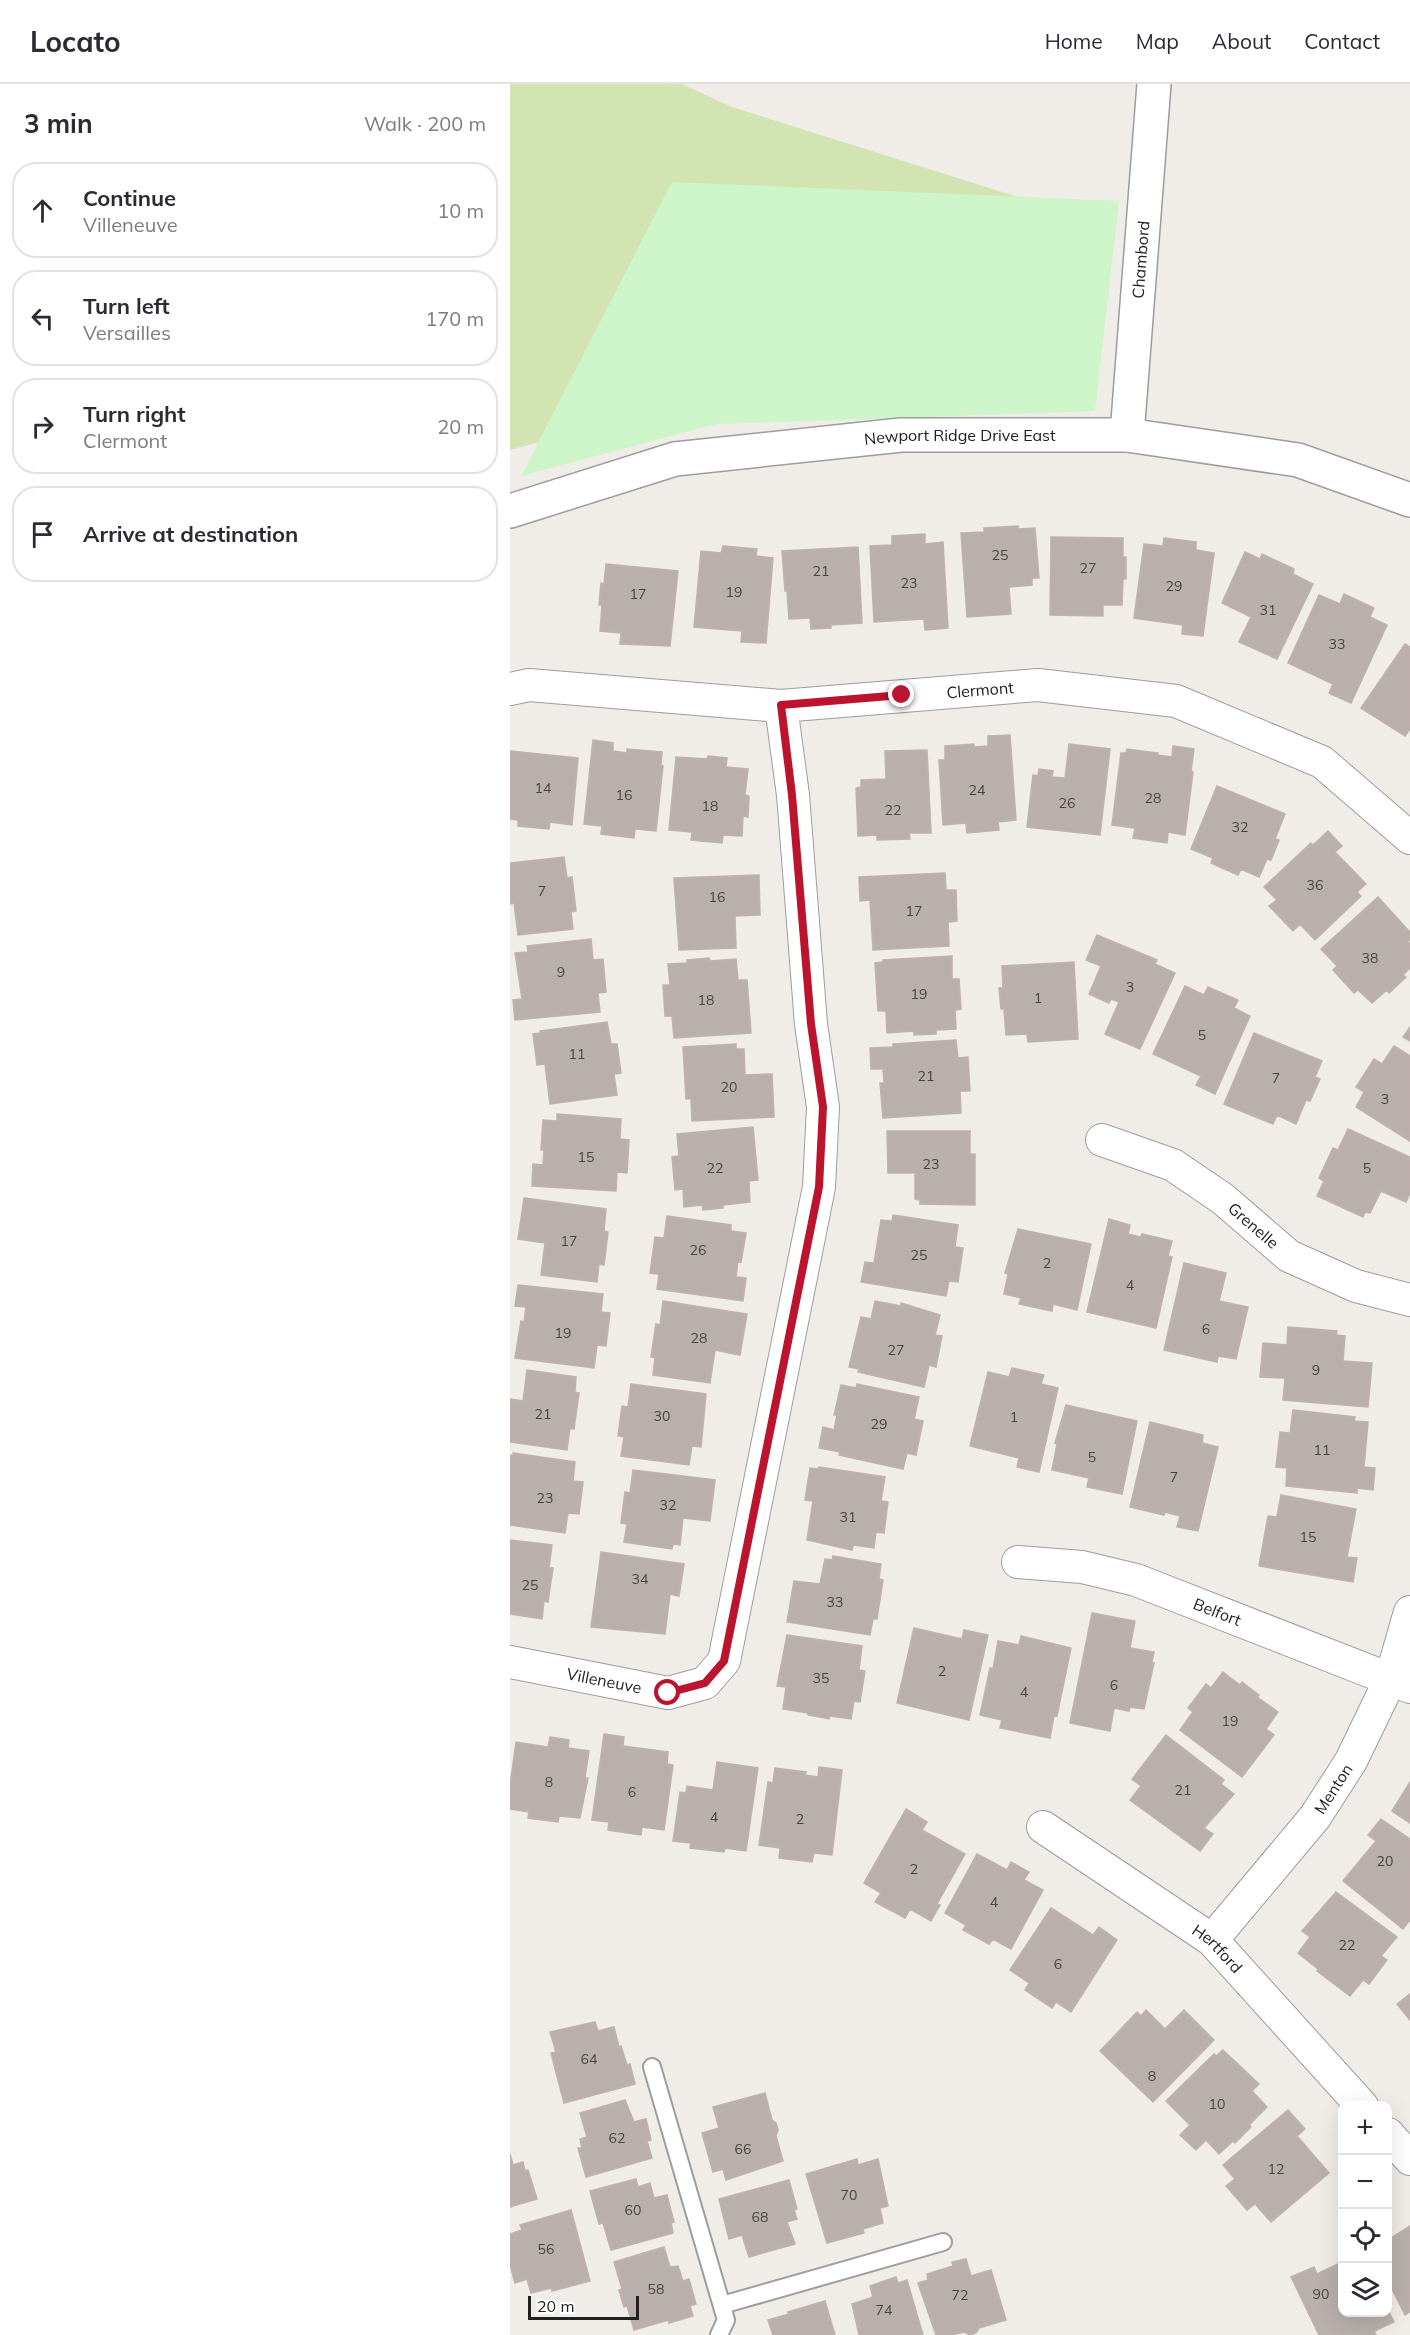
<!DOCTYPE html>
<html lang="en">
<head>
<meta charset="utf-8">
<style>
  body { margin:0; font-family:Mulish,sans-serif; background:#f2f2f3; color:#2b2b33 }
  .controls { position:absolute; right:18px; bottom:18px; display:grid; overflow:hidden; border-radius:12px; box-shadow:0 6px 24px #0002 }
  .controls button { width:54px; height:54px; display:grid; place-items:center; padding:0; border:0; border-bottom:2px solid #e1e1e2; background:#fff; color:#2b2b33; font:30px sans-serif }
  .scale { position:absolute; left:18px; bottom:15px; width:111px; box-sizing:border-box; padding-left:6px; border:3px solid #202020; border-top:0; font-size:16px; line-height:21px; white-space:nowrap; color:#202020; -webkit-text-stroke:4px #fff; paint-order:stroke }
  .stop { position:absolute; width:18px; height:18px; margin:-14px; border:4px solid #bc142e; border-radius:50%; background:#fff }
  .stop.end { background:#bc142e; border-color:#fff; box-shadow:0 2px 6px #0008 }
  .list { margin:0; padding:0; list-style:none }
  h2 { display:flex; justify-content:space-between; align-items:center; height:78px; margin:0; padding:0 24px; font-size:26px }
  h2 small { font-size:20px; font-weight:400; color:#7c7c81 }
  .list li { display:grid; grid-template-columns:39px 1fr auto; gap:18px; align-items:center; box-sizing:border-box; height:96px; margin:0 12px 12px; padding:0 12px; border:2px solid #e1e1e2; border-radius:24px }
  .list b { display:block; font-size:22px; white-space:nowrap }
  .list p { margin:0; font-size:20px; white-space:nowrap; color:#7c7c81 }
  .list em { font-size:20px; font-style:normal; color:#7c7c81 }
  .icon { flex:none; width:33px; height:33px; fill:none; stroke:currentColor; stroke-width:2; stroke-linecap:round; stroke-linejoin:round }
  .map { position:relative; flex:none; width:900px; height:2251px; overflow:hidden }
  header { display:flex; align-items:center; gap:36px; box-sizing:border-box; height:84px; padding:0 30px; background:#fff; border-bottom:2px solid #e1e1e2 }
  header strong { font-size:28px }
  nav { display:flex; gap:33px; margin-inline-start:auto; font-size:21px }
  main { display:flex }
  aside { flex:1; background:#fff }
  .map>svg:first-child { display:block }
  .grass { fill:#d3e4b3 }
  .park { fill:#cdf5c9 }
  .building { fill:#b9b0ad; stroke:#c0b1ab; stroke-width:1.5 }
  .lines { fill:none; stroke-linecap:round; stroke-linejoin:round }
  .service-casing { stroke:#9d9d9d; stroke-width:20 }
  .minor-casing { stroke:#9d9d9d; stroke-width:34 }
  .tertiary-casing { stroke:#9d9d9d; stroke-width:36 }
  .service { stroke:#fff; stroke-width:16 }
  .minor { stroke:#fff; stroke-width:32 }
  .tertiary { stroke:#fff; stroke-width:33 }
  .route { stroke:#bc142e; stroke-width:8 }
  .labels { text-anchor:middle; stroke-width:4.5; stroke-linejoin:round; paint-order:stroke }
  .number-label { font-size:14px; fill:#464443 }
  .street-label { font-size:16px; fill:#202020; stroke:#fff }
</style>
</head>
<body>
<header>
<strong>Locato</strong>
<nav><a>Home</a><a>Map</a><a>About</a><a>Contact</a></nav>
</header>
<main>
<aside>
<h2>3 min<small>Walk · 200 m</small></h2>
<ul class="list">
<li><svg class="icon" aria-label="ahead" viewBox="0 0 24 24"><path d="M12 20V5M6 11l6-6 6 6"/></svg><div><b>Continue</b><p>Villeneuve</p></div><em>10 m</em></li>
<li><svg class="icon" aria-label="left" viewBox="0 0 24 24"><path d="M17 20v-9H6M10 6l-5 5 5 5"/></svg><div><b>Turn left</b><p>Versailles</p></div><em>170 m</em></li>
<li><svg class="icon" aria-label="right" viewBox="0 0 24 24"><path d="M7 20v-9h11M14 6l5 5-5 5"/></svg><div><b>Turn right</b><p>Clermont</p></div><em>20 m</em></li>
<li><svg class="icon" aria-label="arrive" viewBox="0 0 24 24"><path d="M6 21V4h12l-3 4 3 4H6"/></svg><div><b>Arrive at destination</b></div></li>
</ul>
</aside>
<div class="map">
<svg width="900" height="2251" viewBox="0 0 900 2251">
  <rect width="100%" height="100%" fill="#f0ece7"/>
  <path class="grass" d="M0,0H172L222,23L565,131L170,319L0,366Z"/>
  <path class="park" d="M162,98L609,117L585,327L206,340L11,392Z"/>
  <path class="building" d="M508,442V445L525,444L529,494H522V501L499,503L501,530L457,533L451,449L474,448V444Z
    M415,450V460L433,458L438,544L415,546L414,535L364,538L360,462L382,461V452Z
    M541,453L613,454V473H616V495H613L612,521H593V532L540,531Z
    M654,454L686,458V466L704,469L693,552L672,550L673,541L624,534L634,460L653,462Z
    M213,462L247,465L246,472L263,474L256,559L231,558L232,547L184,543L191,467L211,469Z
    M348,463L352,539L321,541V544L301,545L300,534L279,535L277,507H275L272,467Z
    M735,468L750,475L752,470L784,485L783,490L803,500L767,575L729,558L741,533L712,519Z
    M96,480L168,487L160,562L110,560L111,549L90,547L92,521H89L91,499L94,500Z
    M834,510L864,524L860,533L877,541L841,619L819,609L823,600L778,579L809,511L830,520Z
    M895,560L900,563V645L895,652L851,624Z
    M500,651L506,736L488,738L489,746L457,749L456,739L433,741L429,676H435V662L464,660V663L478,662V652Z
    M83,656L103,659V667L117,669V665L152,668L151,681L153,682L146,747L125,745L124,754L91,750L92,742L74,740Z
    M559,660L600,665L590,751L517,743L523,691L528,692L529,685L543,687L542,693L555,694Z
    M663,662L684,665L681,687L683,688L675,751L658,748L657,759L623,754L625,744L602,741L611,669H616L617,665L648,669L647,671L662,673Z
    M417,666L421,749H399L400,755L367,756V751L348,752L346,704L351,703V696L376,695L375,667Z
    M0,667L68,674L62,741L40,738L39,745L8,742V736L0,735Z
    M198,672L217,674L216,683L238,685L235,711L239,712L238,733L233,732L232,752L213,751L212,759L181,756L182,748L159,746L166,673L197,675Z
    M707,702L775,730L765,755L769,756L761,776L757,775L749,793L731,785L728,791L701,779L703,774L681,765Z
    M818,747L832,762L825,768L856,800L847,808L851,812L805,856L790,840L783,847L759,822L767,816L754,803L801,759L803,761Z
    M54,773L57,794L62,793L66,827L61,828L63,845L8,851L4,819L0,820V779Z
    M435,789L436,806H446L447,837L438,838L439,862L363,866L360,816L350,817L349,793Z
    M249,791L250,831L225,832L226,864L169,866L164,794Z
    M868,813L900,848V855L898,858L900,860V884L893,891L896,893L879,909L877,906L862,919L848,906L844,909L823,886L827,882L811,865Z
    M587,851L647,876L645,880L665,889L630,965L595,950L609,918L601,915L599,919L579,910L591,882L576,876Z
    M81,855L83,876L93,875L96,908L88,909L90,928L5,936L3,916L12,915L5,869L18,868L17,862Z
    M442,872V895H449L451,925L445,926L446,945L426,946V950L404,951V947L377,949L376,927H368L365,879L373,878V876Z
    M199,874L200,877L226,875L228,896H237L241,949L164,954L162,932H155L153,901H160L158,880L177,879V876Z
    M564,878L568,955L518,958L517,950L496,951L494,925H491L489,904H493L492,882Z
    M675,902L694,911L698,903L728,916L724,924L740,932L705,1010L686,1001L691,992L643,970Z
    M97,938L101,960H107L111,989L104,990L107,1011L40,1020L35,980L27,981L23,950L31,949L30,947Z
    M900,943V957L893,953Z
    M744,949L812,977L805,993L810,995L800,1017L796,1016L786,1040L767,1031L763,1040L714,1020Z
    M446,956L448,974L458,973L460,1007H450L451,1029L373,1034L370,999H374L373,985H361L360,964L383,963V960Z
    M226,960V965H234L235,991L262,990L264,1033L182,1037L181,1015H176L173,963Z
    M884,962L900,972V1057L846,1023L854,1008L846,1003L864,975L872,980Z
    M47,1030L111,1035L110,1055L119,1056L117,1089L107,1088L106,1107L22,1102L23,1080L33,1081L34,1066H31L33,1036L47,1037Z
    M243,1043L248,1096L239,1097L240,1118L213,1121V1124L193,1126L192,1121L174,1123L173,1105L165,1106L162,1073L169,1072L167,1050Z
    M838,1045L900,1073V1109L896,1118L871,1107L860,1129L855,1128L853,1133L807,1112L814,1097L809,1094L823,1064L828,1066Z
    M377,1047H460V1070H465V1121L410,1120V1116L405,1115V1089H378Z
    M14,1114L96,1125L94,1147L98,1148L94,1181L89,1180L87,1198L31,1191L35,1159L8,1155Z
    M383,1131L448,1141L445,1163L453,1164L448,1198L439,1197L436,1212L351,1198L355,1178L364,1179L371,1136L382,1137Z
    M157,1132L221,1141V1147L236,1149L231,1178L228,1177L226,1193L236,1194L233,1217L147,1205L149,1190L140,1189L145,1153L154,1154Z
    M599,1135L620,1141L618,1150L631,1153L632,1150L662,1157L658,1172L662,1173L646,1244L577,1228Z
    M508,1145L581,1160L567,1226L543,1220L542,1227L509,1220L511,1214L494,1210L498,1190L495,1189Z
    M674,1179L716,1189L709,1217L738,1223L726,1275L708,1272L707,1278L654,1266Z
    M8,1201L93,1210L91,1228L100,1229L96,1262L87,1261L84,1284L5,1274L11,1237L14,1238L16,1223L5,1222Z
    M153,1217L237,1230L230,1271L205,1266L200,1299L143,1291L145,1274L141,1273L146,1240L150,1241Z
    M365,1217L391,1222V1219L430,1231L425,1251L432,1252L426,1283L419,1281L414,1303L348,1288L349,1285L339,1283L351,1233L361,1235Z
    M778,1243L827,1247L826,1251L835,1252L833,1277L862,1279L858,1323L773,1316L775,1294L750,1293L753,1259L777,1261Z
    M502,1284L534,1291L531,1300L548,1304L529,1388L507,1383L509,1374L460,1362L478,1288L499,1293Z
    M17,1286L66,1293L65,1308L69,1309L64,1345L60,1344L57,1366L0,1358V1315L13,1317Z
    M121,1300L196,1310L191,1363L182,1362L179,1381L111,1372L114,1353L108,1352L112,1322L118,1323Z
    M347,1300L409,1313L404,1335L413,1337L406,1371L397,1369L393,1385L329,1371L330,1368L309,1364L313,1343L324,1346L327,1331H324L331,1301L346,1304Z
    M556,1321L627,1337L612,1410L577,1403L579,1394L542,1386L547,1360L545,1359Z
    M783,1326L845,1333L844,1337L858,1338L854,1383L865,1384L863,1406L847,1404V1409L776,1402L777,1384L766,1383L770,1348L780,1349Z
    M640,1338L693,1351L692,1359L708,1363L688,1447L667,1443L670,1432L655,1428L654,1431L620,1423Z
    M3,1369L65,1378L63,1397L73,1398L69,1430L58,1429L55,1449L0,1441V1371L3,1372Z
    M309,1383L375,1393L371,1417L378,1418L374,1449L366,1448L364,1464L343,1461L342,1466L297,1456L303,1417L295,1416L300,1384L308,1385Z
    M123,1386L205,1396L200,1437L173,1434L170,1461L163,1460L162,1465L114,1458L117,1440L111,1439L115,1408L120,1409Z
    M771,1411L846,1425L837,1473L847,1474L843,1498L749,1482L758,1432L767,1433Z
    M0,1456L42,1461L39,1484H43L38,1518L34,1517L32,1535L0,1530Z
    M91,1468L174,1480L169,1512L160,1510L155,1550L81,1543Z
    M323,1472L371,1480L369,1495L373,1496L367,1535H363L360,1551L277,1538L284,1497L310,1500L315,1475L322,1476Z
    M582,1529L625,1537L620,1564L644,1568L642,1578L644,1579L634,1625L620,1623L619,1627L604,1624L600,1647L560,1639Z
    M404,1544L452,1555L454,1546L478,1551L459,1636L387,1619Z
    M277,1551L352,1562L349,1586L355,1587L350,1618L344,1617L341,1635L320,1632L319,1635L298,1631V1629L273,1625L276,1603L267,1602Z
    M511,1552L561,1564L547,1632L544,1631L540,1654L490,1644L492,1636L470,1631L480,1584L483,1585L488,1557L509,1561Z
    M713,1588L730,1601L732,1598L749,1611L747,1613L768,1628L756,1645L764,1651L732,1693L670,1646L683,1628L678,1624L696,1600L701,1604Z
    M94,1650L114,1653L113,1662L158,1668L157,1680L163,1681L154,1746L132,1743L131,1751L98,1746L99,1738L82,1736Z
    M656,1651L714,1696L711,1700L724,1710L694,1744L703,1750L690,1767L620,1716L631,1702L622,1695Z
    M40,1653L59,1656L58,1664L79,1667L75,1694H78L70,1734L49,1732L48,1738L18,1734L19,1728L0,1725V1702L6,1658L38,1663Z
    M207,1678L248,1684L236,1767L215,1764L214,1768L180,1764L181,1759L163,1757L170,1708L176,1709L177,1702L203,1706Z
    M309,1683L332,1686L322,1771L304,1769L302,1778L269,1774L270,1764L249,1761L258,1698L263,1699L265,1684L296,1688L295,1691L308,1693Z
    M900,1698V1739L882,1727Z
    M396,1725L417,1738L412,1746L455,1770L427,1820L430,1821L421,1837L400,1825L395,1834L365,1818L371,1809L354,1799Z
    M871,1735L900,1755V1836L893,1845L833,1797L866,1757L858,1751Z
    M467,1770L497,1786L501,1778L519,1788L514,1796L533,1806L501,1865L483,1855L479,1860L453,1846L456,1841L435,1829Z
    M826,1808L887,1853L871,1872L877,1876L859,1900L853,1896L840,1912L807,1887L808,1885L788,1869L800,1853L792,1847Z
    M541,1824L583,1851L589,1843L607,1856L561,1928L546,1918L542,1924L515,1906L519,1899L500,1886Z
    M900,1910V1936L887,1920Z
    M636,1926L655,1945L674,1926L704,1956L643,2018L590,1967L627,1928L631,1932Z
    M85,1938L88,1947L104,1943L109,1963L111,1962L117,1981L120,1980L125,2000L54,2019L41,1969L46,1968L40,1948Z
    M713,1966L749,2000L742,2007L757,2023L739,2041L741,2043L725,2059L723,2057L709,2070L696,2056L686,2066L670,2051L680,2041L656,2017L704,1970L706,1972Z
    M255,2009L262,2036L266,2039L268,2046L266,2052L273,2077L216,2096L213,2085L203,2088L192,2049L209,2044L203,2023Z
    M115,2016L124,2038L136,2035L141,2056L137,2057L142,2074L76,2093L68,2064H72L70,2055L77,2053L70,2029Z
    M778,2026L795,2045L787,2052L819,2089L761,2138L745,2120L737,2126L716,2102L725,2095L713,2081Z
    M0,2070L3,2081L13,2078L15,2087L18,2086L27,2115L0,2123Z
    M347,2075L348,2081L368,2075L378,2122L370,2124L373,2139L353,2145L354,2149L317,2159L296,2090Z
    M126,2095L128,2103L140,2099L144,2114L157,2111L164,2138L161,2139L163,2149L101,2166L93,2139L89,2140L80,2107Z
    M279,2096L287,2125L284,2126L287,2135L277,2138L285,2160L239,2173L232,2151L219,2155L209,2115Z
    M61,2126L80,2197L42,2207L41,2204L21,2209L17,2195L5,2199L0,2181V2150L12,2146L10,2141Z
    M900,2142V2228L895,2231L878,2197V2156Z
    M154,2163L160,2183L168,2182L173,2197L179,2195L186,2220L180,2222L183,2232L159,2239L158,2236L124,2246L117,2222L114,2223L109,2206L112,2205L104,2178Z
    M456,2175L461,2192L481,2186L496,2236L469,2244L466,2249L460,2251L454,2248L442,2251H426L408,2199L418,2196L417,2190L443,2182L442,2178Z
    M832,2178V2228H878V2226L884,2238L864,2247L866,2251H809L781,2193L804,2183L807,2190Z
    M386,2193L388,2199L397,2196L413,2251H349L342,2220L363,2213L360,2202Z
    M315,2217L325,2251H263L258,2236L279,2230L278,2228Z"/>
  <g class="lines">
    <defs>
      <path id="service" d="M142,1983L216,2236L209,2251
        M212,2221L433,2158"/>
      <g id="minor">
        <path id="s1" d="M0,605L19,601L271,622L528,601L666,617L812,678L900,754"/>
        <path id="s2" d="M592,1056L663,1081L713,1115L779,1172L846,1202L900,1216"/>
        <path id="s3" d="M508,1478L572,1483L626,1496L900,1603"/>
        <path id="s4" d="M0,1578L158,1609L195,1599L214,1577L309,1103L313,1023L301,940L283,711L271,622"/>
        <path id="s5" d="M533,1743L702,1856L852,2022"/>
        <path id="s6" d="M702,1856L805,1733L841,1677L881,1594L900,1528"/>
        <path d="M878,2050L900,2075"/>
      </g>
      <g id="tertiary">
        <path id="s7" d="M617,351L644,0"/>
        <path id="s8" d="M0,427L165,375L391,351H617L788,376L900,416"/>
      </g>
    </defs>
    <use href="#service" class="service-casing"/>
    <use href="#minor" class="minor-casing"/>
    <use href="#tertiary" class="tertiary-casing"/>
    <use href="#service" class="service"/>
    <use href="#minor" class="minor"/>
    <use href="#tertiary" class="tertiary"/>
  </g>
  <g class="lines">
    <path class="route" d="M158,1609L195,1599L214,1577L309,1103L313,1023L301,940L282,711L271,621L392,611"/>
  </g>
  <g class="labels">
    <g class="number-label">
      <text x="490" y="476">25</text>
      <text x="578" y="489">27</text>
      <text x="311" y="492">21</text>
      <text x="399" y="504">23</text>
      <text x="664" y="507">29</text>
      <text x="224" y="513">19</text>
      <text x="128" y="515">17</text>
      <text x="758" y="531">31</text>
      <text x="827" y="565">33</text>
      <text x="33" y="709">14</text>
      <text x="467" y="711">24</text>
      <text x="114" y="716">16</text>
      <text x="643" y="719">28</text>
      <text x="557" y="724">26</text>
      <text x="200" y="727">18</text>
      <text x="383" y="731">22</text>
      <text x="730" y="748">32</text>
      <text x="805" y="806">36</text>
      <text x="32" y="812">7</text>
      <text x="207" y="818">16</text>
      <text x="404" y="832">17</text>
      <text x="860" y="879">38</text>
      <text x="51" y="893">9</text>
      <text x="620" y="908">3</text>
      <text x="409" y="915">19</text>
      <text x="528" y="919">1</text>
      <text x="196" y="921">18</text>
      <text x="692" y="956">5</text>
      <text x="67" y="975">11</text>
      <text x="416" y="997">21</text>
      <text x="766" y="999">7</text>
      <text x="219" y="1008">20</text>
      <text x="875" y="1020">3</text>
      <text x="76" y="1078">15</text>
      <text x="421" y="1085">23</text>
      <text x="205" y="1089">22</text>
      <text x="857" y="1089">5</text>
      <text x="59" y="1162">17</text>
      <text x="188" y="1171">26</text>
      <text x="409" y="1176">25</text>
      <text x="537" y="1184">2</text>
      <text x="620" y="1206">4</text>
      <text x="696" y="1250">6</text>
      <text x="53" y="1254">19</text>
      <text x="189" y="1259">28</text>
      <text x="386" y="1271">27</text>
      <text x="806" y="1291">9</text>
      <text x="33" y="1335">21</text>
      <text x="152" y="1337">30</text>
      <text x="504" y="1338">1</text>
      <text x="369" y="1345">29</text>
      <text x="812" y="1371">11</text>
      <text x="582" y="1378">5</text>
      <text x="664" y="1398">7</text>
      <text x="35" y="1419">23</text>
      <text x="158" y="1426">32</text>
      <text x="338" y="1438">31</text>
      <text x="798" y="1458">15</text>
      <text x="130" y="1500">34</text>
      <text x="20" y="1506">25</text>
      <text x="325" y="1523">33</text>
      <text x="432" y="1592">2</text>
      <text x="311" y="1599">35</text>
      <text x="604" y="1606">6</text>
      <text x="514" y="1613">4</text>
      <text x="720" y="1642">19</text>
      <text x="39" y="1703">8</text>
      <text x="673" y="1711">21</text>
      <text x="122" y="1713">6</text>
      <text x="204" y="1738">4</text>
      <text x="290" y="1740">2</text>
      <text x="875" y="1782">20</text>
      <text x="404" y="1790">2</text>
      <text x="484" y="1823">4</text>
      <text x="837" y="1866">22</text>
      <text x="548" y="1885">6</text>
      <text x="79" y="1980">64</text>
      <text x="642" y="1997">8</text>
      <text x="707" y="2025">10</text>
      <text x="107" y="2059">62</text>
      <text x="233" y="2070">66</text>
      <text x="766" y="2090">12</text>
      <text x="339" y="2116">70</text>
      <text x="123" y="2131">60</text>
      <text x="250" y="2138">68</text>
      <text x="36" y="2170">56</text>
      <text x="146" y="2210">58</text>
      <text x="811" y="2215">90</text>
      <text x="450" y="2216">72</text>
      <text x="374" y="2231">74</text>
    </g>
    <g class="street-label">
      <text dy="6" stroke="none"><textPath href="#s7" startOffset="176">Chambord</textPath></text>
      <text dy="6" stroke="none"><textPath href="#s8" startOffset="459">Newport Ridge Drive East</textPath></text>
      <text dy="6" stroke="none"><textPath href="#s1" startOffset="472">Clermont</textPath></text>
      <text dy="6" stroke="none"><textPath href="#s2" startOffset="176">Grenelle</textPath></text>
      <text dy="6" stroke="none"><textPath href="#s3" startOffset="207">Belfort</textPath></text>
      <text dy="6" stroke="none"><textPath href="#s4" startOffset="96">Villeneuve</textPath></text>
      <text dy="6" stroke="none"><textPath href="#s6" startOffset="194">Menton</textPath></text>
      <text dy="6" stroke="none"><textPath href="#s5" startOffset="213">Hertford</textPath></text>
    </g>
  </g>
</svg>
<div class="controls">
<button>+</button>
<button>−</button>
<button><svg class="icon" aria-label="locate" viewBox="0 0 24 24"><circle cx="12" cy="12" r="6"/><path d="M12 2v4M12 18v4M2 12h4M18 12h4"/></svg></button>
<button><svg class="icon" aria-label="layers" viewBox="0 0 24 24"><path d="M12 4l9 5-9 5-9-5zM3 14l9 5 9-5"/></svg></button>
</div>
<div class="scale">20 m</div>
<div class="stop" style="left:158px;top:1609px"></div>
<div class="stop end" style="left:392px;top:611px"></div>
</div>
</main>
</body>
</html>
